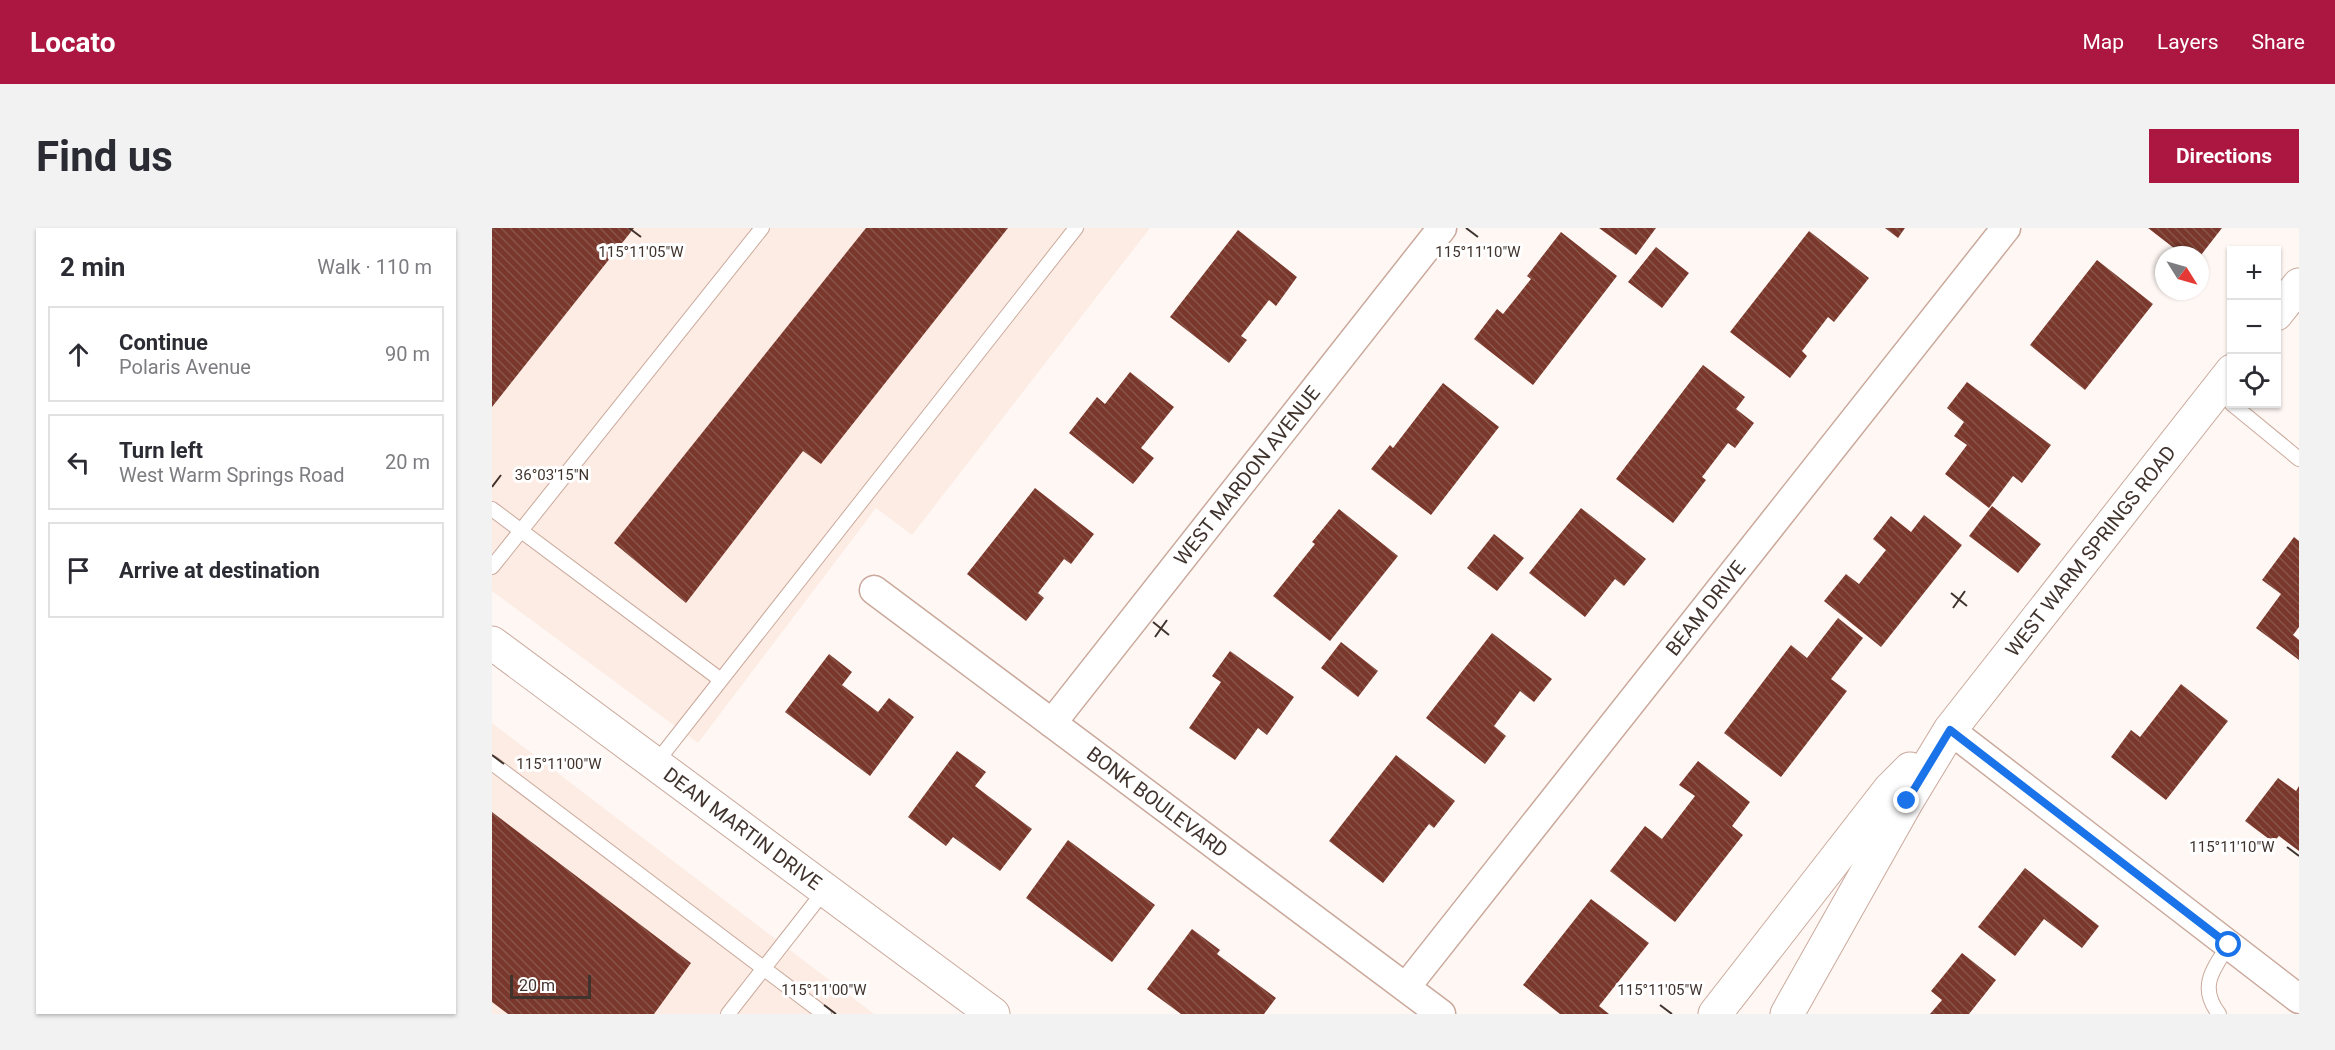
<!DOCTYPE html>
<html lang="en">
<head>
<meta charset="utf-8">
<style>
  body { margin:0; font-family:Roboto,sans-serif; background:#f2f2f3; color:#2b2b33 }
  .controls { position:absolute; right:18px; top:18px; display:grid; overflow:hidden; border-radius:0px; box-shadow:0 2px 4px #0004 }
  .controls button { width:54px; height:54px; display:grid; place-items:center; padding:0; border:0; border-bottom:2px solid #e1e1e2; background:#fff; color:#2b2b33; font:30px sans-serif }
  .compass { position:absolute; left:1663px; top:18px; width:54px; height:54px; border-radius:50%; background:#fff; box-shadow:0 2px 4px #0004; rotate:127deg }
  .scale { position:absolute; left:18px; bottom:15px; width:81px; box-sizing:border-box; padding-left:6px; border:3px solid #40332d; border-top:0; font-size:16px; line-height:21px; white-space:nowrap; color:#40332d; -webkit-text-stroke:4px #fff; paint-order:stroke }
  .stop { position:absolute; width:18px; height:18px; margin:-14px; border:4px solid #1a73e8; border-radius:50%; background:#fff }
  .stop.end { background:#1a73e8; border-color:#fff; box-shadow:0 2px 6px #0008 }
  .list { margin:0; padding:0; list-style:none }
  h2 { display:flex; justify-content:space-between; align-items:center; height:78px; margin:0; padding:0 24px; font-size:26px }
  h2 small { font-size:20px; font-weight:400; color:#7c7c81 }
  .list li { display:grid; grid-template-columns:39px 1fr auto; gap:18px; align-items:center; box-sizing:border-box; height:96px; margin:0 12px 12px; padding:0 12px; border:2px solid #e1e1e2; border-radius:0px }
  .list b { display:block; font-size:22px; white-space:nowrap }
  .list p { margin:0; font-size:20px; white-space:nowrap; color:#7c7c81 }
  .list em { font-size:20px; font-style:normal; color:#7c7c81 }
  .icon { flex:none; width:33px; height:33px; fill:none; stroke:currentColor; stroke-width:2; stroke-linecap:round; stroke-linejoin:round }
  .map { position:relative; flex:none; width:1807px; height:786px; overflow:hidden; border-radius:0px }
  header { display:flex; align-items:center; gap:36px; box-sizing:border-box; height:84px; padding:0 30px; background:#ac1741; color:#fff }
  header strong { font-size:28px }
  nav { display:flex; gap:33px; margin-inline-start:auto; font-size:21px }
  .intro { display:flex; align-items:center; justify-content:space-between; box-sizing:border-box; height:144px; padding:0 36px }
  h1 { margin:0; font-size:42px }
  .button { padding:15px 27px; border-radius:0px; background:#ac1741; color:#fff; font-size:21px; font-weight:700 }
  main { display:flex; gap:36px; padding:0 36px }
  aside { flex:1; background:#fff; border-radius:0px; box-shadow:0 2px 4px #0004 }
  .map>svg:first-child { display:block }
  .built { fill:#fdece4 }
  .building { fill:url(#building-back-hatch) }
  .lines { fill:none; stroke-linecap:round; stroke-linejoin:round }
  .service-casing { stroke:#caa99c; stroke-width:16 }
  .minor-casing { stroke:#caa99c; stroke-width:31 }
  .secondary-casing { stroke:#caa99c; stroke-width:35 }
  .service { stroke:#fff; stroke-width:14 }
  .minor { stroke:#fff; stroke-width:28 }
  .secondary { stroke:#fff; stroke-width:33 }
  .route { stroke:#1a73e8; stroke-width:8 }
  .ticks { fill:none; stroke:#40332d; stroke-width:2 }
  .labels { text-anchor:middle; stroke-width:6; stroke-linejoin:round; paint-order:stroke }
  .street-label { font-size:20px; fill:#40332d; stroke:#fff }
  .ticks-label { font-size:15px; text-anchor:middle; fill:#40332d; stroke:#fff; stroke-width:6; stroke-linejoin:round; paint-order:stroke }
</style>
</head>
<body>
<header>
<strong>Locato</strong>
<nav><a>Map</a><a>Layers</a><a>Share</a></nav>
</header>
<div class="intro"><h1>Find us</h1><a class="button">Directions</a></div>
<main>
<aside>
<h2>2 min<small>Walk · 110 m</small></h2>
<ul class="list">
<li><svg class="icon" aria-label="ahead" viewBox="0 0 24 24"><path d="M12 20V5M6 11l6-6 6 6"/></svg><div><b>Continue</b><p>Polaris Avenue</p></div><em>90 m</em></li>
<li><svg class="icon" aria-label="left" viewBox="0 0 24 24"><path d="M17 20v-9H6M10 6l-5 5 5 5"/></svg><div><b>Turn left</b><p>West Warm Springs Road</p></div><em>20 m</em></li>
<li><svg class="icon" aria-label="arrive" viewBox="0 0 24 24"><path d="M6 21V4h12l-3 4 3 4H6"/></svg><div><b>Arrive at destination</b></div></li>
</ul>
</aside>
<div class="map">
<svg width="1807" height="786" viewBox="0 0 1807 786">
  <defs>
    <pattern id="building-back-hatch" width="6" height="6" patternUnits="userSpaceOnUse" patternTransform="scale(1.5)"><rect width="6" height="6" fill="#79382b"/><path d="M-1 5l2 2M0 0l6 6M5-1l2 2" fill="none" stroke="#885449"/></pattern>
  </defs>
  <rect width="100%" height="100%" fill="#fef7f4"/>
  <path class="built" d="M0,0H658L420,307L384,280L206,515L0,363Z
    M0,495L382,786H0Z"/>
  <path class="building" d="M0,0H142L0,179Z
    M374,0H516L329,236L311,223L194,375L122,315Z
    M1107,0H1164L1144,27Z
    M1393,0H1413L1406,10Z
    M1656,0H1730L1709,27H1691Z
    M746,2L805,49L784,78L777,72L749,108L755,112L737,135L678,89Z
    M1317,3L1377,50L1342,94L1336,89L1310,123L1315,128L1298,150L1238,104Z
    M1069,4L1125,48L1041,157L982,111L1005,81L1011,86L1039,51L1035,48Z
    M1164,19L1197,45L1170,80L1136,54Z
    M1605,32L1661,76L1593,162L1538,117Z
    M1211,137L1253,169L1244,181L1262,195L1243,220L1236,215L1210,249L1214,252L1181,295L1124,251Z
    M638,144L682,179L649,220L662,230L641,256L577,205L605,169L613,176Z
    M1475,154L1559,217L1530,255L1521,248L1497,280L1453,246L1475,217L1462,208L1472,194L1455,180Z
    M951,155L1007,199L939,287L879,241L898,217L901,220Z
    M543,260L602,306L579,336L572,331L546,365L552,370L534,393L475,346Z
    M1500,278L1549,316L1526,345L1477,308Z
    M1089,280L1154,331L1132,358L1123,351L1093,389L1037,345Z
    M847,281L906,328L838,413L781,368L823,316L820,314Z
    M1432,287L1470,317L1389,419L1332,373L1354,346L1367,356L1394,322L1381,311L1399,288L1419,304Z
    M1002,306L1032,330L1005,363L975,340Z
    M1802,309L1807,313V399L1801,407L1807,412V432L1764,400L1789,366L1770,352Z
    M1346,390L1371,410L1339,451L1355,463L1289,549L1232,505L1299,417L1315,430Z
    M1000,405L1060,451L1042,474L1028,463L1002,498L1014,508L993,536L934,490Z
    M849,414L886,443L866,469L829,440Z
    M738,423L802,469L775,507L766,500L743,532L697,500L729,454L720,448Z
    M337,426L360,444L350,457L386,484L397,470L422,489L378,548L293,484Z
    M1689,456L1736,493L1674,572L1619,529L1639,502L1648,509Z
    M465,523L494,544L483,558L540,601L508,643L461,609L454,618L416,589Z
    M904,527L963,573L942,600L937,596L891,655L837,613Z
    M1206,533L1258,574L1240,598L1251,607L1183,694L1118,643L1153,598L1170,611L1203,568L1187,557Z
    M1786,550L1804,563L1807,558V623L1787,608L1781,614L1753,593Z
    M0,584L199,735L162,786H16L0,774Z
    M576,612L663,677L620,734L534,670Z
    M1533,640L1607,698L1590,720L1552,691L1523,728L1486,699Z
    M1099,671L1157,715L1107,778L1117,786H1068L1031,757Z
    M700,701L728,722L725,726L784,770L772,786H689L655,761Z
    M1470,725L1504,752L1477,786H1438L1450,772L1439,763Z"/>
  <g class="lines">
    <defs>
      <path id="service" d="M1740,176L1807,231
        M0,281L229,452L584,0
        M0,339L270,0
        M0,535L332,786
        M163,536L229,452
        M236,786L333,662
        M1727,786C1706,759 1721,741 1737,717"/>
      <g id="minor">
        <path id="s1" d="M382,362L949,786"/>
        <path id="s2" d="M560,495L950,0"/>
        <path d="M1458,502L1807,771"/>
        <path id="s3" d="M914,759L1514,0"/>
      </g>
      <g id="secondary">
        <path d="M1784,86L1807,57"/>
        <path id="s4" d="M0,415L501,786"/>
        <path d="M1223,786L1398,561L1418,541"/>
        <path id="s5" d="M1295,786L1415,573L1458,502L1740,143"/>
      </g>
    </defs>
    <use href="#service" class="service-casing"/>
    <use href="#minor" class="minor-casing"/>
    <use href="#secondary" class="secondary-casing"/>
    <use href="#service" class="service"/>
    <use href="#minor" class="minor"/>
    <use href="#secondary" class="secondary"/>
  </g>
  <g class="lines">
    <path class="route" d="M1415,573L1458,502L1737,717"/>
  </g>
  <path class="ticks" d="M137,0L149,9M974,0L986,9M0,259L9,247M1459,365L1475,378M1461,380L1473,363M661,394L677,407M663,409L675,392M0,527L12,536M1795,619L1807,628M332,777L344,786M1168,777L1180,786"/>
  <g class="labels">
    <g class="street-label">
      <text dy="7" stroke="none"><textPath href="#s2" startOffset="315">WEST MARDON AVENUE</textPath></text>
      <text dy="7" stroke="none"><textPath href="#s5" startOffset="555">WEST WARM SPRINGS ROAD</textPath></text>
      <text dy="7" stroke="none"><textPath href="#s3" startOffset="483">BEAM DRIVE</textPath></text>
      <text dy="7" stroke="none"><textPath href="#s1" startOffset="354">BONK BOULEVARD</textPath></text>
      <text dy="7" stroke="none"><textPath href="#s4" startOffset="312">DEAN MARTIN DRIVE</textPath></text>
    </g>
  </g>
  <g class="ticks-label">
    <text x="149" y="29">115°11'05"W</text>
    <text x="986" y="29">115°11'10"W</text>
    <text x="60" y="252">36°03'15"N</text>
    <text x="67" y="541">115°11'00"W</text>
    <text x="1740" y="624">115°11'10"W</text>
    <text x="332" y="767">115°11'00"W</text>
    <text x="1168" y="767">115°11'05"W</text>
  </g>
</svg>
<div class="controls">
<button>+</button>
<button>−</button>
<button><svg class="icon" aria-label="locate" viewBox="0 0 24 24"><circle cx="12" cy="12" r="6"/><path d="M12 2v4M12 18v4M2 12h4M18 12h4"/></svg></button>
</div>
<svg class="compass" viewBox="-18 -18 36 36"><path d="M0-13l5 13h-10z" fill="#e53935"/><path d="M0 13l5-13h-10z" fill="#7c7c81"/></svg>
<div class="scale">20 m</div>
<div class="stop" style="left:1737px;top:717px"></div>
<div class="stop end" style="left:1415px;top:573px"></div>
</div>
</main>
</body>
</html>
